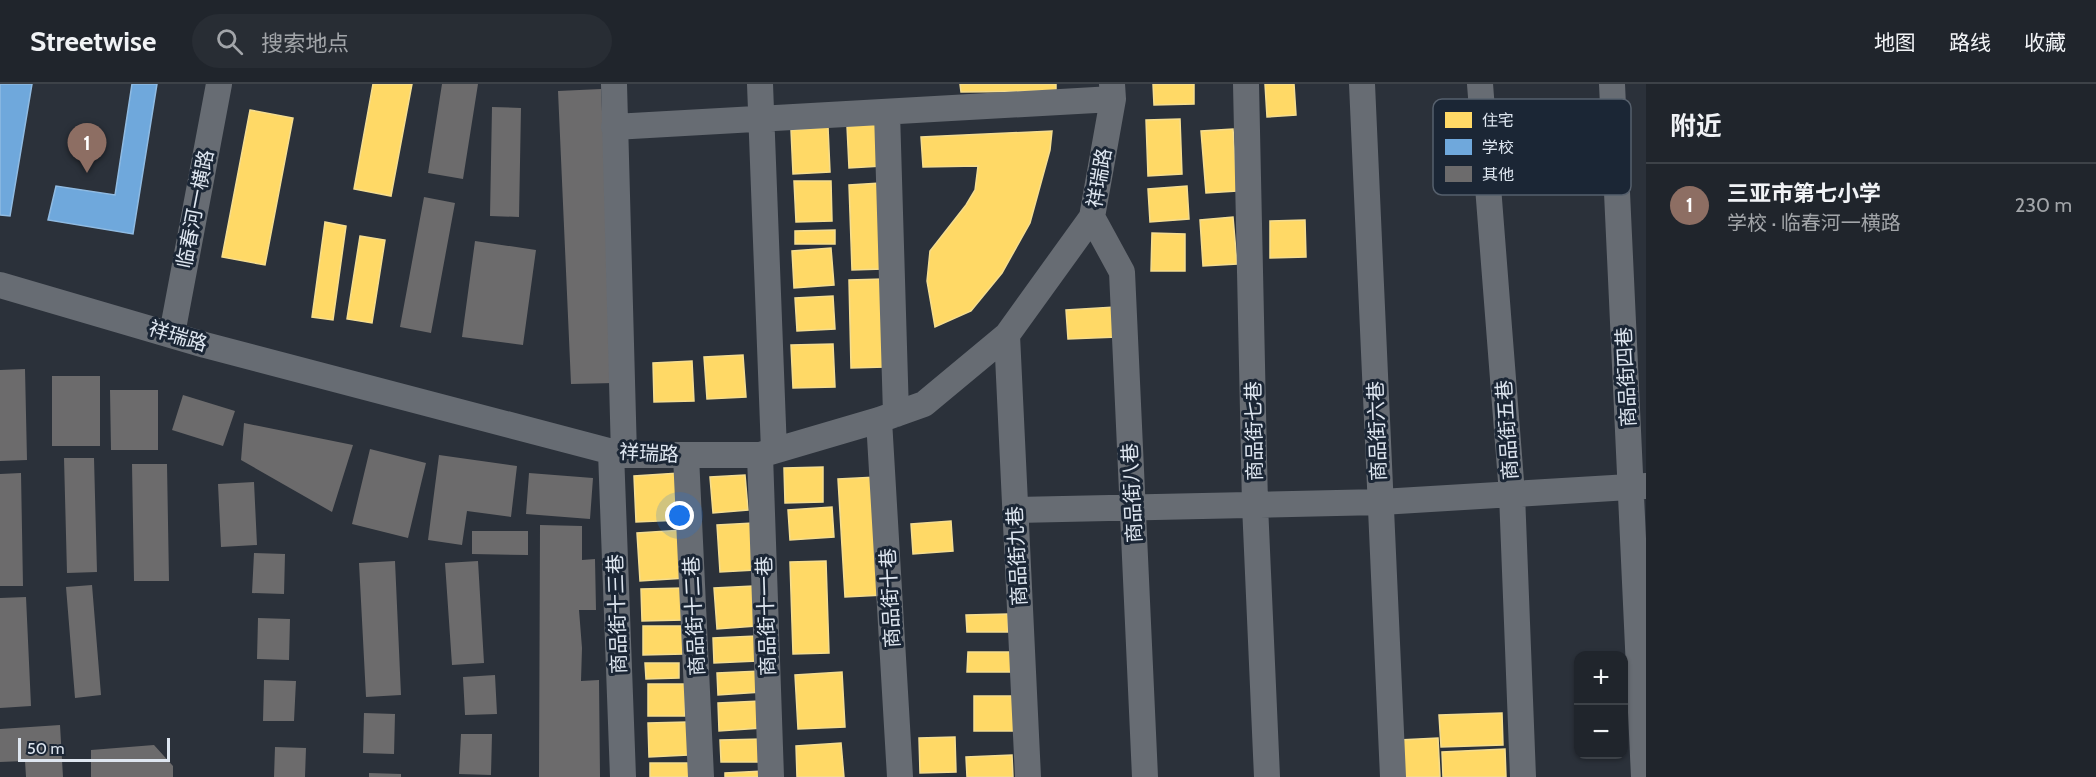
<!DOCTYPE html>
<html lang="zh">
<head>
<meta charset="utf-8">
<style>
  body { margin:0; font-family:Cabin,"Noto Sans SC",sans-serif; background:#282d34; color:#f1f3f6 }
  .controls { position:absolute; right:18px; bottom:18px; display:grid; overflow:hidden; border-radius:12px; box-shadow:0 2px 4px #0004 }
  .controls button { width:54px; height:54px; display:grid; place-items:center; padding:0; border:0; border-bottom:2px solid #3d4248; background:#20252c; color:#f1f3f6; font:30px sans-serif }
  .scale { position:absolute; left:18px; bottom:15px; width:152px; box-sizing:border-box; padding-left:6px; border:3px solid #dee6f0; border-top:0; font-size:16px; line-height:21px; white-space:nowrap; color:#dee6f0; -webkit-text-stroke:4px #1b2635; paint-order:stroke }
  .you { position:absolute; left:680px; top:432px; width:21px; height:21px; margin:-15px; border:4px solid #fff; border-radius:50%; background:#1a73e8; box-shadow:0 0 0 9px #1a73e833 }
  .badge { display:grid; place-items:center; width:39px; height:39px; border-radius:50%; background:#1a73e8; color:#fff; font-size:20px; font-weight:700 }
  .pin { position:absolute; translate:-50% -50px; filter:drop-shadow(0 2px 3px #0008) }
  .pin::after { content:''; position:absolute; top:32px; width:21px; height:18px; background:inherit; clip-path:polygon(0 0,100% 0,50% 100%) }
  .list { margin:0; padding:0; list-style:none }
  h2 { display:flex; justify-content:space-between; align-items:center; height:78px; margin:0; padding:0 24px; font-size:26px }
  h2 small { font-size:20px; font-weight:400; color:#a2a5a9 }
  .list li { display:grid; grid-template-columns:39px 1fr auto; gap:18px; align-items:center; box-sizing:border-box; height:84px; padding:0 24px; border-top:2px solid #3d4248 }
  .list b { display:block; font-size:22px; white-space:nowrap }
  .list p { margin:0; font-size:20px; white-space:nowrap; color:#a2a5a9 }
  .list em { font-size:20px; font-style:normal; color:#a2a5a9 }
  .icon { flex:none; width:33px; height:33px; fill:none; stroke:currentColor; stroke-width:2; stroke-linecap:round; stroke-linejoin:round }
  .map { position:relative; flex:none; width:1646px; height:693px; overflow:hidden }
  header { display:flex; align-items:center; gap:36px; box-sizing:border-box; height:84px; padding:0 30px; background:#20252c; border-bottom:2px solid #3d4248 }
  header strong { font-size:28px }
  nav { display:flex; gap:33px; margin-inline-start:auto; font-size:21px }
  .search { width:420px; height:54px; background:#282d34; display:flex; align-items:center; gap:15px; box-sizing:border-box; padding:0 21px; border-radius:33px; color:#a2a5a9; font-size:22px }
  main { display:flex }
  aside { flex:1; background:#20252c }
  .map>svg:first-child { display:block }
  .homes { fill:#ffd966; stroke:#f5dd8f; stroke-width:1.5 }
  .schools { fill:#6fa8dc; stroke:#90bbe2; stroke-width:1.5 }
  .building { fill:#6c6b6c }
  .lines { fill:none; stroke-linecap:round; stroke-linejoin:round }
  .minor { stroke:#676c73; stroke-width:26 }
  .labels { text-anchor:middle; stroke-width:6; stroke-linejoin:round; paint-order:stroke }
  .street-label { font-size:20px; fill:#dee6f0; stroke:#1b2635 }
  .key { fill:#1b2635; stroke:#56606d; stroke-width:1.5 }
  .key-label { font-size:16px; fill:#dee6f0 }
</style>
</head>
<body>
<header>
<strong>Streetwise</strong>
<div class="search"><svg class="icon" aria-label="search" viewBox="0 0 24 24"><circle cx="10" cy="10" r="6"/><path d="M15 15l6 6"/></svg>搜索地点</div>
<nav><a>地图</a><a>路线</a><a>收藏</a></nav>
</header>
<main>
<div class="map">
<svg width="1646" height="693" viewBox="0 0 1646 693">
  <rect width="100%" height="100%" fill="#2b313a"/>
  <path class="homes" d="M373,0H412L391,112L354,105Z
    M960,0H1056V7L961,8Z
    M1153,0H1194V20L1154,21Z
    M1265,0H1294L1296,31L1267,33Z
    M250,26L293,34L265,181L222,173Z
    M1180,35L1182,90L1148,92L1146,36Z
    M881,40L882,82L849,84L847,42Z
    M828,43L830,88L793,90L791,46Z
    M1233,45L1237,107L1206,109L1201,47Z
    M1052,47L1050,66L1030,139L1002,189L971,227L935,243L927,197L930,167L966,121L975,106L978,82L923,83L921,53Z
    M794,97H831L832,137L796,138Z
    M880,99L883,185L852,186L849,101Z
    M1187,102L1189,135L1150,138L1148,105Z
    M1233,133L1237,180L1203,182L1200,136Z
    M1305,136L1306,173L1270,174V137Z
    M325,138L346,142L333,236L312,233Z
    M835,146V160H795V147Z
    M1152,149L1185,150V187H1151Z
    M360,152L385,156L372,239L347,235Z
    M831,164L834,201L794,204L792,167Z
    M883,195L885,283L851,284L849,196Z
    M833,212L835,245L797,247L795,214Z
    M1115,223L1117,253L1068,255L1066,226Z
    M833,260L835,303L793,304L791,261Z
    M743,271L746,313L707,315L704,273Z
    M692,277L694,317L654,318L653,279Z
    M823,383V418L785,419L784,384Z
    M679,389L681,436L636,438L634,392Z
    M745,391L748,426L713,429L710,393Z
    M877,393L884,511L845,513L838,395Z
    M832,423L834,453L790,456L788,426Z
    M951,437L953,467L913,470L911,440Z
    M753,439L755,486L720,488L717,441Z
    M683,446L686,494L640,497L637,449Z
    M826,477L829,569L793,570L790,478Z
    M753,502L756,542L717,545L714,504Z
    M683,504L684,536L642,537L641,505Z
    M1008,530V548H967L966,531Z
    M643,542H684V570L643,571Z
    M756,552L757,577L714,579L713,554Z
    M968,568H1011V588H967Z
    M645,579H679V594L646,595Z
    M761,587L762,608L718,611L717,589Z
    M842,588L845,643L798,645L795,591Z
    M648,600H685V632H648Z
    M974,612H1014V647H974Z
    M760,617L762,644L719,647L718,619Z
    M1502,629L1503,661L1441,663L1439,631Z
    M687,638L688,671L649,673L648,639Z
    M955,653L956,688L920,689L919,654Z
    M1438,654L1440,693H1400L1399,656Z
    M762,655L763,678H721L720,656Z
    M841,659L844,693H797L796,662Z
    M1505,665L1506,693H1443L1442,668Z
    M1012,671L1013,693H967L966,673Z
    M650,679H690V693H650Z
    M766,687V693H725V689Z"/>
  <path class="schools" d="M0,0H32L10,132L0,131Z
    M132,0H157L133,150L48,136L56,102L115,111Z"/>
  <path class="building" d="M442,0H478L463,95L428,89Z
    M601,5L614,299L571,300L558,7Z
    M492,23L521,24L519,133L490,132Z
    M424,113L455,119L431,249L400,243Z
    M475,157L536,166L523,261L462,253Z
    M25,285L27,376L0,377V286Z
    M52,292H100V362H52Z
    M110,306H158V366H111Z
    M183,311L235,327L223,362L172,346Z
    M244,339L353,361L332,428L241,376Z
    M370,365L426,379L408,454L352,440Z
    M439,371L517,382L511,433L467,427L462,461L428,456Z
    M64,374H94L97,488L67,489Z
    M132,380H167L169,497H134Z
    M21,389L23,502H0V390Z
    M529,389L593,394L590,435L526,430Z
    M254,398L257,461L221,463L218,400Z
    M540,441L582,442V476L595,475L596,526H579L582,564L581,597L599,596L600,693H539Z
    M472,447H528V471L472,470Z
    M254,469L285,470L284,510L252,509Z
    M395,477L401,611L366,613L359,479Z
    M478,477L484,579L452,581L445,479Z
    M92,501L101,611L75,614L66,503Z
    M26,513L31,622L0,624V514Z
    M258,534L290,535L289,576L257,575Z
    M495,591L497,630L465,631L463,593Z
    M264,596L296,597L294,637H263Z
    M364,629L395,630L394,670L363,669Z
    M60,641L63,693H26L25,677L0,678V645Z
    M461,650H492L491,691L459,690Z
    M154,661L173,682V693H91V666Z
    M275,663L306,664L305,693H274Z
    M369,689L401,690V693H369Z"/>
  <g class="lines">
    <path class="minor" d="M614,0L624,371
      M760,0L774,367
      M1246,0L1255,421L1267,693
      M1362,0L1393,693
      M1480,0L1512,410L1523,693
      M1612,0L1644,693
      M887,28L896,330
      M614,43L1113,15
      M1092,133L1122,188L1145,693
      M0,201L205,261L624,371H760L879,336L924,320L1007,251L1092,133L1113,15L1112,0
      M172,250L219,0
      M1007,251L1028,693
      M879,336L900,693
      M611,368L623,693
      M760,371L771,693
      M686,372L701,693
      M1015,426L1381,418L1646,402"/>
  </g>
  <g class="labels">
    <g class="street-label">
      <text transform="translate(1099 94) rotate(-80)" y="7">祥瑞路</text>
      <text transform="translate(195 125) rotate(-79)" y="7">临春河一横路</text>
      <text transform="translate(178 252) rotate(17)" y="7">祥瑞路</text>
      <text transform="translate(1626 293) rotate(-93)" y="7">商品街四巷</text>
      <text transform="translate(1507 346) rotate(-94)" y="7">商品街五巷</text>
      <text transform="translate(1254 347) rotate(-91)" y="7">商品街七巷</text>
      <text transform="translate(1377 347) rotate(-92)" y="7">商品街六巷</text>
      <text transform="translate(649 369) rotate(3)" y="7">祥瑞路</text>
      <text transform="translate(1132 409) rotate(-93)" y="7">商品街八巷</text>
      <text transform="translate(1017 472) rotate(-93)" y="7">商品街九巷</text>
      <text transform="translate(890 514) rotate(-93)" y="7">商品街十巷</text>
      <text transform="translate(617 530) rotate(-92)" y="7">商品街十三巷</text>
      <text transform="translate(694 532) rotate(-93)" y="7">商品街十二巷</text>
      <text transform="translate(766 532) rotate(-92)" y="7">商品街十一巷</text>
    </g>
  </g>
  <rect x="1433" y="15" width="198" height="96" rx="9" class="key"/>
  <rect x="1445" y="28" width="27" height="16" fill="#ffd966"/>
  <rect x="1445" y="55" width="27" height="16" fill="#6fa8dc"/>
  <rect x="1445" y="82" width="27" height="16" fill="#6c6b6c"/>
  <g class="key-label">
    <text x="1482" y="42">住宅</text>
    <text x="1482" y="69">学校</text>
    <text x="1482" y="96">其他</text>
  </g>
</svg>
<div class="controls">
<button>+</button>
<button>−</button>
</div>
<div class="scale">50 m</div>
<div class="you"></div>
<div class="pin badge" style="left:87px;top:89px;background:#8d6e63">1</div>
</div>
<aside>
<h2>附近<small></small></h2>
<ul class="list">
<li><span class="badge" style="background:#8d6e63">1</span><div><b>三亚市第七小学</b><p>学校 · 临春河一横路</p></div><em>230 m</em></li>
</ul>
</aside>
</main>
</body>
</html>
